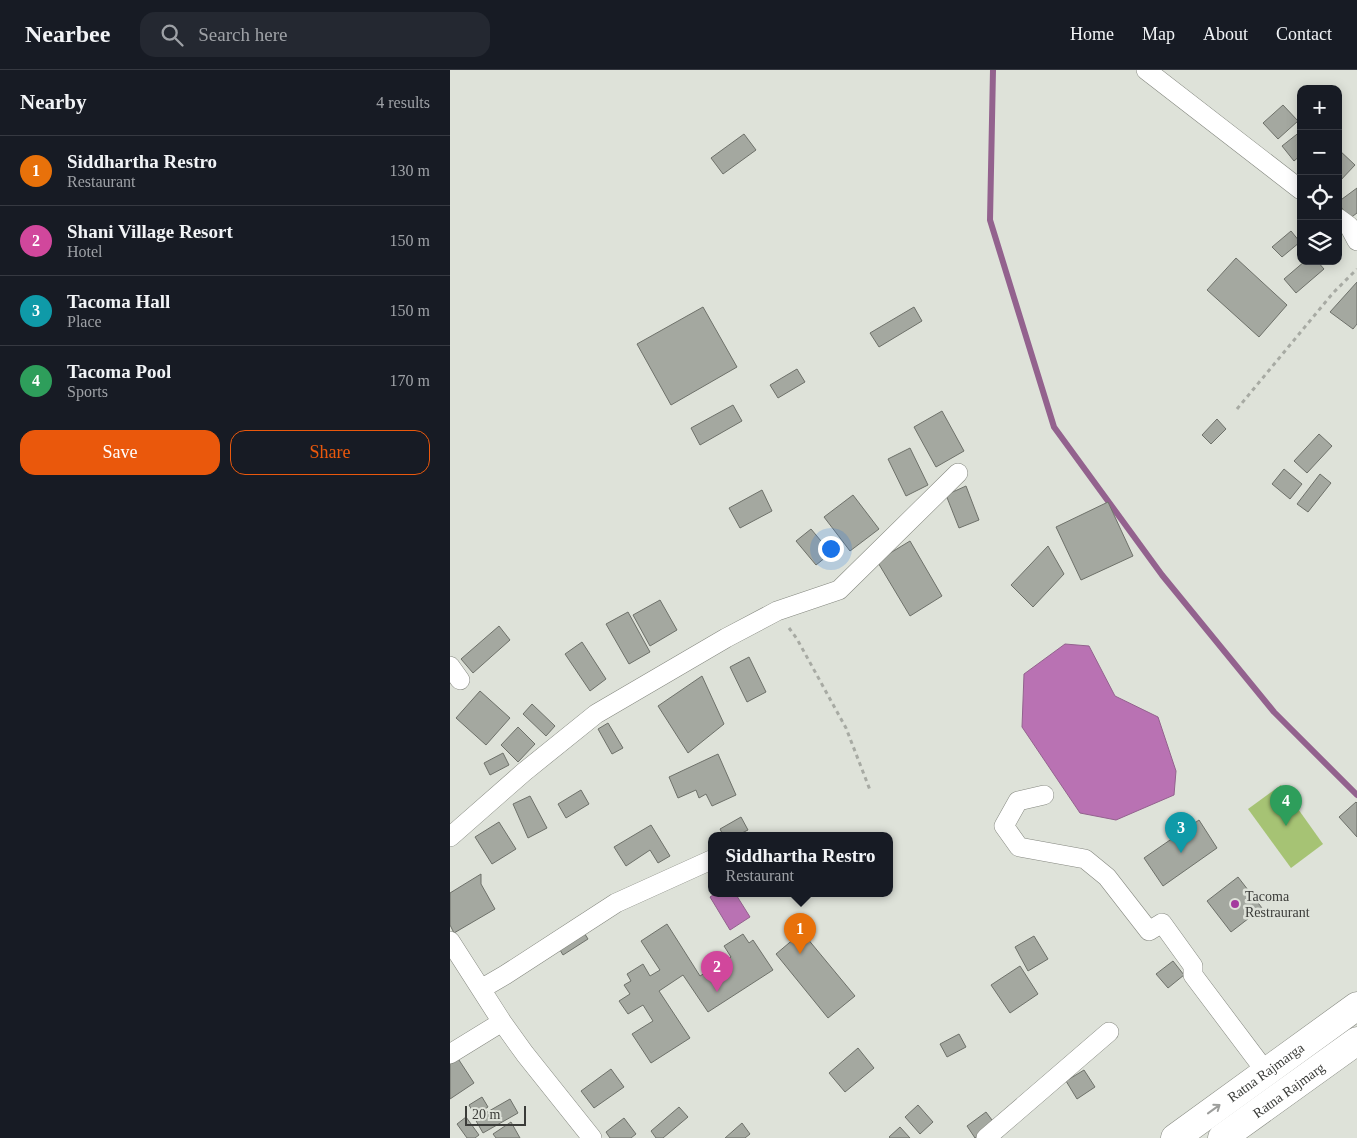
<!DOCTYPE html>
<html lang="en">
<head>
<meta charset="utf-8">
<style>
  body { margin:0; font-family:"Times New Roman",serif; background:#242831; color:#f1f3f6 }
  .controls { position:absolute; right:15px; top:15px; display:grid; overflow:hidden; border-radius:10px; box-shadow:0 2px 12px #0003 }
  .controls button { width:45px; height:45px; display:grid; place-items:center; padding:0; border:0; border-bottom:1px solid #363941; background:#171b24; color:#f1f3f6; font:25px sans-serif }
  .scale { position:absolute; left:15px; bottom:12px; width:61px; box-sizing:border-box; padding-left:5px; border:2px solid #3b3c39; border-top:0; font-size:14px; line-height:18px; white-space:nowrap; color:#3b3c39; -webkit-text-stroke:4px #dee2d9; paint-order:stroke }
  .you { position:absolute; left:380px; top:478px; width:18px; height:18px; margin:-12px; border:4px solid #fff; border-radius:50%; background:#1a73e8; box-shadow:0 0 0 8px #1a73e833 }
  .badge { display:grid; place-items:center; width:32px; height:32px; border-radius:50%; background:#ea580c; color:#fff; font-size:16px; font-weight:700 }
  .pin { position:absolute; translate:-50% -41px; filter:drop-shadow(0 1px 2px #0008) }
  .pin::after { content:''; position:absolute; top:26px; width:18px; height:15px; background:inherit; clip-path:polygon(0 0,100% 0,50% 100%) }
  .popup { position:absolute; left:258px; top:762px; width:185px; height:65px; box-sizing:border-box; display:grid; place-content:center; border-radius:10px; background:#171b24; filter:drop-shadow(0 1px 4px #0005); font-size:16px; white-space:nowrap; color:#9ea1a6 }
  .popup b { font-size:19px; color:#f1f3f6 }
  .popup::after { content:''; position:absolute; left:50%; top:100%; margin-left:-10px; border:10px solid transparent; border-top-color:#171b24 }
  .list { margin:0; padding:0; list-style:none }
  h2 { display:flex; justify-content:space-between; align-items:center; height:65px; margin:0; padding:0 20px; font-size:21px }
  h2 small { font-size:16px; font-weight:400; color:#9ea1a6 }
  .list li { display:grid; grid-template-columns:32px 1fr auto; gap:15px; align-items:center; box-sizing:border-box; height:70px; padding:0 20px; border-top:1px solid #363941 }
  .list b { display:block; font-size:19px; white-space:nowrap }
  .list p { margin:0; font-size:16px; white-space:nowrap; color:#9ea1a6 }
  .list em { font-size:16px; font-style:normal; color:#9ea1a6 }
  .actions { display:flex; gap:10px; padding:15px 20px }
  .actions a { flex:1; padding:11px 0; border:1px solid #ea580c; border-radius:15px; text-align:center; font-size:18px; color:#ea580c }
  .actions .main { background:#ea580c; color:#fff }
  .icon { flex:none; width:28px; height:28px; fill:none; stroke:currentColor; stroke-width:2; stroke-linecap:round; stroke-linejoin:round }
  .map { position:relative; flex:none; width:907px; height:1068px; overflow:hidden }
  header { display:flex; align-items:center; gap:30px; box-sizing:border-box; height:70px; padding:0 25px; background:#171b24; border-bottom:1px solid #363941 }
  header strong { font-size:24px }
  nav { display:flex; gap:28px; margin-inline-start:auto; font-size:18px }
  .search { width:350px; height:45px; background:#242831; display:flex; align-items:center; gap:12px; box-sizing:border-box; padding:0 18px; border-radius:15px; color:#9ea1a6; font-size:19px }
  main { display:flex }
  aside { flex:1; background:#171b24 }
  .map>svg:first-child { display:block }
  .green { fill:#a6c374 }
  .water { fill:#b972b3; stroke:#93628e }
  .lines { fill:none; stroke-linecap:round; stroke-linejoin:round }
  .stream { stroke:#93628e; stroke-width:6 }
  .building { fill:#a4a8a0; stroke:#6e716a }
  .minor-casing { stroke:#84877f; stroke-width:20 }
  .primary-casing { stroke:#84877f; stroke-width:29 }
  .path { stroke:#a7aaa3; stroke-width:3; stroke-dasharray:4 4; stroke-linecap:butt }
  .minor { stroke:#fff; stroke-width:19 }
  .primary { stroke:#fff; stroke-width:28 }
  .oneway { stroke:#9d9e9c }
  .poi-dot { fill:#a43b9e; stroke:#dee2d9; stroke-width:2 }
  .labels { text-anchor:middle; stroke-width:5; stroke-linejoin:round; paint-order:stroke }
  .poi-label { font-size:14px; fill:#3b3c39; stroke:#dee2d9; text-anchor:start }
  .street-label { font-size:14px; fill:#3b3c39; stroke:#dee2d9 }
</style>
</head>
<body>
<header>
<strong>Nearbee</strong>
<div class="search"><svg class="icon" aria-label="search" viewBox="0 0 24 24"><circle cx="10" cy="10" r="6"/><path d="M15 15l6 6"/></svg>Search here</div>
<nav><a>Home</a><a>Map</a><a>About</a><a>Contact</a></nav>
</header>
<main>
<aside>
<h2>Nearby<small>4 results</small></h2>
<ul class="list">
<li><span class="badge" style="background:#e8710a">1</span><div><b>Siddhartha Restro</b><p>Restaurant</p></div><em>130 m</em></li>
<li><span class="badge" style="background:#d1479c">2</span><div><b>Shani Village Resort</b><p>Hotel</p></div><em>150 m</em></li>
<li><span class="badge" style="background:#0f9aa8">3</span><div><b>Tacoma Hall</b><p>Place</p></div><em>150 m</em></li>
<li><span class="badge" style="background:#2e9e5b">4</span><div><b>Tacoma Pool</b><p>Sports</p></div><em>170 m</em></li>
</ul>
<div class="actions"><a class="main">Save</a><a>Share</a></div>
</aside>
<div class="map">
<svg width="907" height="1068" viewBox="0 0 907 1068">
  <rect width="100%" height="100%" fill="#dee2d9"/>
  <path class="green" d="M831,715L873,774L841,798L798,739Z"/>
  <path class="water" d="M615,574L639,576L665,626L708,647L726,701L724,725L666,750L630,743L572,657L574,604Z
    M266,823H285L300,847L280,860L260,827Z"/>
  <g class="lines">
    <path class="stream" d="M543,0L540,150L604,357L712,505L824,642L907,725"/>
  </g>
  <path class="building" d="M833,35L848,51L828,69L813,53Z
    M851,61V85L844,91L832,76Z
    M294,64L306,80L273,104L261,88Z
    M888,79L905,95L888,113Z
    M907,118V143L899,149L888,132Z
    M841,161L850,172L832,187L822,177Z
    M786,188L837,235L809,267L757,220Z
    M855,191H867L874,199L846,223L834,209Z
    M907,212V254L903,259L880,242Z
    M253,237L287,297L221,335L187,274Z
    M464,237L472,251L429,277L420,263Z
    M347,299L355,312L328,328L320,315Z
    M283,335L292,351L250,375L241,358Z
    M492,341L514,381L486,397L464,357Z
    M767,349L776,359L761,374L752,365Z
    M869,364L882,376L857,403L844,391Z
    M460,378L478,415L456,426L438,389Z
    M834,399L852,414L840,429L822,414Z
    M870,404L881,413L858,442L847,434Z
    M516,416L529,450L509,458L496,425Z
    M312,420L322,441L290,458L279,438Z
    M403,425L429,459L400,481L374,447Z
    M658,432L683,486L631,510L606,457Z
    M361,459L381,483L366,495L346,471Z
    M460,471L492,526L460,546L427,491Z
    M598,476L614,504L583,537L561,515Z
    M210,530L227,560L200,576L183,545Z
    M178,542L200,582L179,594L156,554Z
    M49,556L60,570L23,603L11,589Z
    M132,572L156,609L140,621L115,584Z
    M299,587L316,622L297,632L280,597Z
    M252,606L274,654L238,683L208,636Z
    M30,621L60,648L36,675L6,648Z
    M82,634L105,656L96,666L73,644Z
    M158,653L173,678L162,684L148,659Z
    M68,657L85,674L68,692L51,675Z
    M53,683L59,695L40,705L34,693Z
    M268,684L286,725L262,736L256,724L249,728L246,720L228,728L219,707Z
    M131,720L139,734L116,748L108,734Z
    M80,726L97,758L78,768L63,734Z
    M906,732L907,733V767L889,747Z
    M291,747L298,760L288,765H273L270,759Z
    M749,750L767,778L713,816L694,788Z
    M49,752L66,779L42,794L25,767Z
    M201,755L220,786L208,793L200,780L176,796L164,777Z
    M31,804V814L45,839L4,863L0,855V823Z
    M788,807L812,838L781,862L757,831Z
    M217,854L250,906L281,887L274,876L293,864L299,873L303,870L323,900L258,942L233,905L209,921L240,968L201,993L182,964L203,951L193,935L178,944L169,931L180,924L174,915L181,911L177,904L193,894L200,906L210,900L191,871Z
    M131,858L138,869L113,885L107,875Z
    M352,862L405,926L378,948L326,884Z
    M584,866L598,889L578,901L565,877Z
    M723,891L734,905L718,918L706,904Z
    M570,896L588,924L560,943L541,915Z
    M509,964L516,977L497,987L490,974Z
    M408,978L424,998L395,1022L379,1003Z
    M7,987L24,1013L0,1029V992Z
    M161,999L174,1017L144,1038L131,1021Z
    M634,1000L645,1017L627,1029L616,1011Z
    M32,1027L38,1037L25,1045L19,1035Z
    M60,1029L68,1043L33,1063L25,1049Z
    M468,1035L483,1052L470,1064L455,1047Z
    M229,1037L238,1047L213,1068H206L201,1061Z
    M536,1042L545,1054L525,1068L517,1056Z
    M16,1047L29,1065L25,1068H17L7,1054Z
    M174,1048L186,1064L181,1068H160L156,1062Z
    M61,1052L70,1068H46L43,1064Z
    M292,1053L300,1064L295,1068H275Z
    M450,1057L460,1068H440L439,1067Z"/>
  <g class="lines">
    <defs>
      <path id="minor" d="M696,0L851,120
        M888,148L899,156L907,171
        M0,596L10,610
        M594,725L568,731L554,756L569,777L635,789L657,807L699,861L712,853L743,896V905L816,1002
        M0,767L74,702L146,644L276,568L327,541L389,520L508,403
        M0,871L52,952L75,984L142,1068
        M31,919L55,905L166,833L261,790
        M0,984L52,952
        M536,1068L659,962"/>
      <g id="primary">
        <path id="s1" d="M725,1068L907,936"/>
        <path id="s2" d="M772,1068L907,971"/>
      </g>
    </defs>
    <use href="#minor" class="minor-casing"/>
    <use href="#primary" class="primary-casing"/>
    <path class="path" d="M787,339L883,223L907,199
      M339,558L347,569L396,658L420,720"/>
    <use href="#minor" class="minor"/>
    <use href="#primary" class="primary"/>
  </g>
  <defs><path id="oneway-shaft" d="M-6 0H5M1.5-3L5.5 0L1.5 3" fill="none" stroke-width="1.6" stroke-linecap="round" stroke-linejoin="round" transform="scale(1.25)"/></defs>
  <use class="oneway" href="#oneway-shaft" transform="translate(764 1039) rotate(-36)"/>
  <circle class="poi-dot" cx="785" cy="834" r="5"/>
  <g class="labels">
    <g class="poi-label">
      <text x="795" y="831">Tacoma<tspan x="795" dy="16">Restraurant</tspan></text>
    </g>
    <g class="street-label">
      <text dy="5" stroke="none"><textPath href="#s1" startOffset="112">Ratna Rajmarga</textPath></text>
      <text dy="5" stroke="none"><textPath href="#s2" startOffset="82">Ratna Rajmarg</textPath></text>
    </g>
  </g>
</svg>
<div class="controls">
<button>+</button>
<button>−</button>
<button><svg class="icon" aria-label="locate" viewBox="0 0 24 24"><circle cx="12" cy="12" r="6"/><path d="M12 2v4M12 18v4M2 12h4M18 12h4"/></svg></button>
<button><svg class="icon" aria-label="layers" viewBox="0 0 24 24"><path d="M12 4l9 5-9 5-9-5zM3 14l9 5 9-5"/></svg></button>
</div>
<div class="scale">20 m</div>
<div class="you"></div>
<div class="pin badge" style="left:350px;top:884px;background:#e8710a">1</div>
<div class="popup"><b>Siddhartha Restro</b>Restaurant</div>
<div class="pin badge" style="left:267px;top:922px;background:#d1479c">2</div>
<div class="pin badge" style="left:731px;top:783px;background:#0f9aa8">3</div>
<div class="pin badge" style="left:836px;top:756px;background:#2e9e5b">4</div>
</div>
</main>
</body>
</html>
